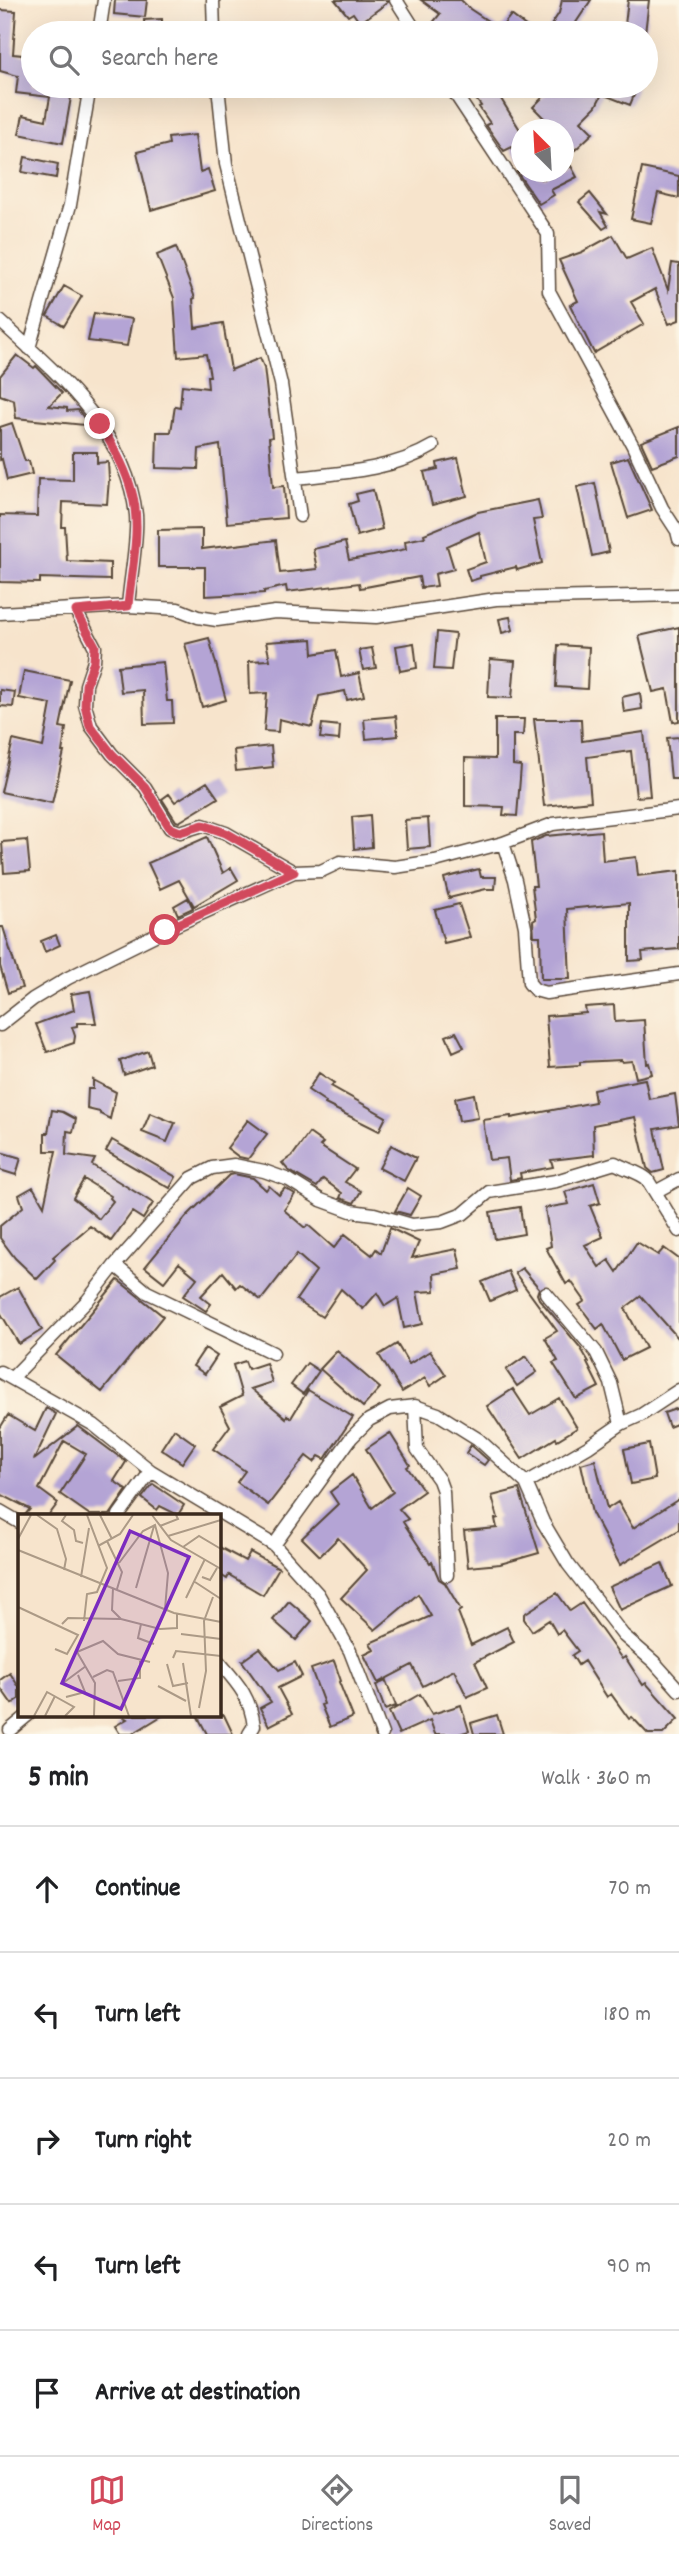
<!DOCTYPE html>
<html lang="en">
<head>
<meta charset="utf-8">
<style>
  body { margin:0; font-family:Dekko,sans-serif; background:#f6f6f6; color:#202124 }
  .compass { position:absolute; left:511px; top:119px; width:63px; height:63px; border-radius:50%; background:#fff; box-shadow:0 7px 28px #0002; rotate:336deg }
  .stop { position:absolute; width:21px; height:21px; margin:-16px; border:5px solid #d1495b; border-radius:50%; background:#fff }
  .stop.end { background:#d1495b; border-color:#fff; box-shadow:0 2px 7px #0008 }
  .list { margin:0; padding:0; list-style:none }
  h2 { display:flex; justify-content:space-between; align-items:center; height:91px; margin:0; padding:0 28px; font-size:30px }
  h2 small { font-size:23px; font-weight:400; color:#757577 }
  .list li { display:grid; grid-template-columns:46px 1fr auto; gap:21px; align-items:center; box-sizing:border-box; height:126px; padding:0 28px; border-top:2px solid #e0e0e0 }
  .list b { display:block; font-size:26px; white-space:nowrap }
  .list em { font-size:23px; font-style:normal; color:#757577 }
  .icon { flex:none; width:38px; height:38px; fill:none; stroke:currentColor; stroke-width:2; stroke-linecap:round; stroke-linejoin:round }
  .map { position:relative; flex:none; width:679px; height:1734px; overflow:hidden }
  .search { position:absolute; background:#fff; box-shadow:0 7px 28px #0002; left:21px; right:21px; top:21px; height:77px; display:flex; align-items:center; gap:18px; box-sizing:border-box; padding:0 24px; border-radius:38px; color:#757577; font-size:26px }
  .sheet { height:721px; background:#fff }
  nav { display:flex; justify-content:space-around; align-items:center; box-sizing:border-box; height:98px; border-top:2px solid #e0e0e0; background:#fff; font-size:19px; color:#757577 }
  nav a { display:grid; justify-items:center; gap:4px }
  nav .on { color:#d1495b }
  .map>svg:first-child { display:block }
  .building { fill:#b4a4d5; fill-rule:evenodd }
  .lines { fill:none; stroke-linecap:round; stroke-linejoin:round }
  .street-casing { stroke:#574638; stroke-width:15 }
  .street { stroke:#fff; stroke-width:12 }
  .route { stroke:#d1495b; stroke-width:9 }
  .inset-road { fill:none; stroke:#ac9a86; stroke-width:2 }
  .view { fill:#7b2cbf; fill-opacity:0.15; stroke:#7b2cbf; stroke-width:3.5 }
  .inset-edge { fill:none; stroke:#3b2a1e; stroke-width:3.5 }
</style>
</head>
<body>
<div class="map">
<svg width="679" height="1734" viewBox="0 0 679 1734">
  <rect width="100%" height="100%" fill="#fcf5e5"/>
  <filter id="ink" filterUnits="userSpaceOnUse"><feTurbulence type="fractalNoise" baseFrequency=".0143" numOctaves="2"/><feDisplacementMap in="SourceGraphic" scale="14" xChannelSelector="R" yChannelSelector="G"/><feConvolveMatrix kernelMatrix="1 2 1 2 8 2 1 2 1" color-interpolation-filters="sRGB"/></filter>
  <filter id="wash" filterUnits="userSpaceOnUse"><feTurbulence type="fractalNoise" baseFrequency=".00686" numOctaves="4" result="noise"/><feDisplacementMap in="SourceGraphic" scale="28" xChannelSelector="R" yChannelSelector="G"/><feGaussianBlur stdDeviation="1.57" result="paint"/><feColorMatrix in="noise" values="0 0 0 0 0 0 0 0 0 0 0 0 0 0 0 0 0 1.4 0 .05"/><feComposite in="paint" operator="in"/></filter>
  <g filter="url(#wash)">
    <rect width="100%" height="100%" fill="#f7e4cc"/>
    <g id="blocks">
      <path class="building" d="M115,0H147L145,17L114,14Z
        M335,0H387L388,2L360,23L353,13L348,16Z
        M421,0H461L470,9L500,29L511,15L535,33H468L456,26L450,33H441L431,25L440,14Z
        M562,0H591L569,33H546L559,13Z
        M628,0H649L645,33H624Z
        M0,10L16,11L13,54L33,56V86H73L63,143L19,134L23,115L46,120L50,97L16,93L18,76L0,71Z
        M162,19V33H145L144,20Z
        M466,86H488L496,96L498,94L522,133V166L512,147L504,151L486,125L490,123L479,107L481,106Z
        M554,86H631L637,88L630,105L602,94L596,106L581,121L593,133L575,150L564,137V130H528L545,119L533,107Z
        M195,135L200,172L208,169L215,191L151,210L137,152L169,144L168,138Z
        M25,157L58,164L56,178L22,172Z
        M571,166L577,177L551,190L554,195L539,204L517,172H536L541,179L544,177L545,179Z
        M642,168L679,176V198L658,193L651,223L631,219Z
        M590,193L607,214L600,212L608,226L603,229L579,202Z
        M613,235L627,259L652,248L668,290L672,263L679,264V320L669,324L655,289L631,302L644,324L594,353L570,305L578,301L559,260L582,252Z
        M176,247L195,298L193,299L195,328L223,323L231,370L260,358L264,367L272,437L269,438L273,487L284,486L286,518L227,523L220,445L199,449L198,469L156,468L157,432H171L175,406L180,407L182,385L208,388L207,376H210L206,354L178,357L174,298L157,255Z
        M64,286L82,296L64,326L47,316Z
        M94,313L132,319L127,346L88,341Z
        M17,355L34,368L36,366L62,393L49,406L67,408V411L78,410L84,418V425L16,418L14,400L0,395V376Z
        M12,423L25,461H29L32,474L7,480L2,459L0,460V427Z
        M679,427V456L652,466L641,442Z
        M73,452H97V463L108,462L109,479L107,504L63,502L62,527H65L67,561L110,563V580L40,578V583L0,582V515L37,516L38,479L73,480Z
        M628,457L652,510L628,518L611,462Z
        M458,458L467,496L432,505L424,472L438,469L437,463Z
        M595,483L609,552L592,556L577,487Z
        M373,490L382,529L357,536L349,504L358,501L356,494Z
        M538,500L542,519L533,520L542,563L517,570L516,567L480,576V578L470,581L466,569L486,562L479,532L447,546L454,569L435,574L437,586L421,588L419,577L360,588L359,583L287,592L286,586L264,591V593L205,596V567H158V530L202,529V549L276,540L280,573L317,569L313,549L345,542L349,560L373,556L406,549L405,541L425,537L424,534L478,512Z
        M510,617L513,630L502,633L499,619Z
        M679,627V721L673,722L667,689L653,692L639,636Z
        M437,632L455,634L451,670L434,669Z
        M209,638L226,700L202,707L185,644Z
        M312,639L313,654L336,650L341,677L359,673L364,696L347,700L345,691L319,696L312,727L279,719L278,732L264,731L267,693L250,694L249,661L270,660L266,642Z
        M414,643L417,668L400,671L396,646Z
        M558,645L589,647L587,689L556,687Z
        M372,648L376,668L363,670L359,650Z
        M490,659L515,661L512,698L488,697Z
        M163,662L167,701H172L173,723L144,724L143,690L121,692L118,666Z
        M24,671L70,680L60,727L66,728L62,752H64L52,803L1,792L13,740L43,747L51,704L19,698Z
        M0,690L15,692L13,707L0,706Z
        M640,693L642,709L624,712L622,697Z
        M396,716L398,736L366,739L364,719Z
        M495,719H524L523,735H513V765L521,766L517,816L503,815L504,807L465,806V758L495,759Z
        M534,719H581L582,741L644,732L650,796L636,797L631,751L587,757L591,801L544,806Z
        M322,724L340,726L339,740L320,738Z
        M679,737V779H671L667,738Z
        M271,746L273,767L236,771L234,750Z
        M207,782L218,798L179,822L176,821L162,799L169,794L175,802Z
        M370,815L372,847L354,849L352,817Z
        M428,818L430,847L407,849L405,820Z
        M601,831L603,861L636,857L638,876L679,871V949L642,952L643,960L629,961V903L567,909L570,979H541L540,936H534L533,921L536,919L532,886H536L531,842L546,836Z
        M207,837L223,873L231,868L238,880L194,906L179,880L160,889L148,863Z
        M27,840L30,871L4,873L2,842Z
        M479,869L481,877H496L495,889H486L449,898L444,878Z
        M188,898L193,908L178,915L174,906Z
        M459,904L470,937L444,943L435,910Z
        M0,927H3L22,988L8,993L0,966Z
        M56,935L60,945L45,952L41,941Z
        M90,991L96,1023H77V1026L72,1027L75,1036L74,1043L47,1052L36,1024L74,1010L71,994Z
        M614,1005L615,1022L644,1020L647,1064L649,1063L652,1074L636,1078L632,1061L622,1062L621,1060L580,1062V1065L550,1067L546,1016L586,1013L585,1007Z
        M456,1032L464,1047L453,1052L446,1036Z
        M148,1051L152,1065L124,1075L120,1061Z
        M319,1073L334,1083L331,1086L386,1117L379,1131L325,1104L326,1102L308,1090Z
        M645,1079L649,1099L675,1094L679,1125L655,1129L664,1170L653,1173L647,1168L635,1117L593,1125L594,1155L551,1160L553,1167L520,1173L521,1178L510,1180L507,1158L489,1160L483,1120L511,1116V1118L595,1102L593,1089Z
        M93,1080L116,1092L110,1119L100,1114V1112L87,1109L88,1089H93Z
        M474,1094L478,1118L459,1121L455,1098Z
        M52,1110L63,1112L76,1119L73,1132L67,1131L66,1155L95,1159L92,1165L153,1203L143,1219L132,1212L111,1241L90,1226L53,1257L55,1260L37,1279L15,1258L0,1238V1226L23,1207L19,1195L33,1187L44,1206L56,1151H45V1133H48ZM84,1179L111,1196L110,1198L113,1201L99,1219L73,1198Z
        M150,1113L175,1123L167,1142L142,1132Z
        M248,1120L267,1134L248,1159L239,1157L227,1148Z
        M309,1133L323,1143L320,1146L355,1169L345,1182L361,1191L354,1203L340,1198L342,1193L323,1179L317,1187L288,1170L282,1163L293,1155Z
        M112,1140L176,1177L170,1188L106,1151Z
        M391,1145L416,1158L404,1181L379,1168Z
        M0,1152L21,1158L16,1175L0,1170Z
        M234,1174L253,1178L266,1190L269,1186L279,1195L285,1188L295,1194L284,1210L305,1228L308,1225L334,1248L345,1234L372,1255L376,1249L381,1253L390,1228L419,1242L412,1258L457,1249L461,1269L434,1274L435,1291L417,1292L423,1324L404,1328L398,1298L385,1306L377,1293L363,1309L341,1289L322,1317L296,1300L316,1271L297,1254L261,1300L240,1284L236,1288L223,1272L201,1296L211,1304L206,1311L183,1296L197,1278L179,1263L164,1282L145,1267L186,1217L229,1175Z
        M594,1183L600,1203L590,1206L603,1237L585,1245L599,1267L609,1260L617,1272L637,1242L658,1255L664,1248L679,1259V1339L641,1296L625,1308L646,1348L622,1360L603,1324L597,1329L579,1305L585,1301L571,1281L566,1284L546,1248L551,1246L545,1208L569,1204L565,1192Z
        M408,1188L421,1196L410,1215L395,1211Z
        M520,1207L524,1234L495,1239L490,1212Z
        M522,1268L539,1288L537,1294L539,1299L580,1347L589,1362L587,1363L599,1387L576,1399L553,1363L558,1361L545,1338L557,1331L515,1273Z
        M508,1271L516,1290L490,1301L482,1282Z
        M118,1280L163,1316L102,1392L56,1355Z
        M18,1287L42,1330L19,1344L0,1312V1297Z
        M397,1344L409,1364L430,1351L446,1375L430,1386L425,1378L402,1392L379,1355Z
        M205,1348L217,1356L205,1374L193,1366Z
        M337,1351L380,1388L363,1407L320,1369Z
        M526,1356L537,1372L517,1386L506,1370Z
        M245,1361L248,1369L266,1363L272,1382L251,1389L286,1418L287,1415L291,1418L308,1390L353,1417L325,1459L319,1456L314,1462L306,1456L268,1505L237,1482L245,1471L213,1449L230,1426L220,1407L242,1396L233,1365Z
        M307,1363L319,1371L303,1394L291,1385Z
        M513,1389L530,1415L559,1398L577,1428L557,1440L556,1438L522,1459L487,1406Z
        M46,1408L56,1414L34,1460L78,1426L126,1462L114,1481L127,1490L110,1515H90L60,1494L86,1454L64,1441L39,1489L58,1503L49,1515H25L30,1509L0,1494V1428L8,1415L35,1431Z
        M679,1408V1423L669,1427L664,1413Z
        M174,1429L195,1444L182,1463L161,1449Z
        M390,1433L410,1465L407,1467L424,1491L399,1509L408,1519L403,1522L430,1563L432,1562L439,1579L445,1583L461,1610L458,1612L471,1645L507,1627L514,1642L475,1662L487,1688L467,1697L454,1670L423,1686L412,1665L378,1683L364,1655L374,1650L370,1643L431,1616L418,1594L375,1630L341,1598L367,1570L338,1538L320,1556L302,1538L338,1504L330,1492L352,1475L372,1508L393,1492L366,1449Z
        M649,1444L655,1479L631,1484L624,1449Z
        M471,1445L488,1460L484,1465L466,1453Z
        M595,1460L607,1509L618,1502L633,1528L679,1499V1530L620,1565L592,1513L581,1464Z
        M153,1484L184,1505L178,1515L160,1506L157,1510L142,1498Z
        M519,1489L539,1553L500,1564L468,1567L464,1531L497,1528L495,1519L498,1518L492,1496Z
        M219,1547L245,1561L250,1552L279,1568L263,1595L229,1575L227,1579L219,1574Z
        M662,1563L672,1586L620,1610L609,1587Z
        M557,1593L570,1611L582,1603L622,1659L625,1657L643,1685L646,1683L678,1719L663,1734H648L632,1717L629,1719L611,1694L607,1697L584,1661L578,1665L572,1655L578,1651L562,1630L557,1634L549,1620L532,1631L524,1619V1614Z
        M289,1601L312,1621L296,1640L273,1620Z
        M260,1648L279,1670L295,1662L302,1676L278,1688L292,1714L269,1726L260,1708L271,1702L242,1661Z
        M334,1661L341,1681L339,1682L353,1717L330,1727L321,1705L324,1704L311,1669Z
        M10,1673L19,1687V1699L12,1704L0,1687V1680Z
        M386,1681L396,1706L385,1710L376,1685Z
        M420,1694L432,1714L461,1705L469,1731L459,1734H435L430,1720L399,1734L389,1712Z
        M121,1715H163L132,1734H120L115,1726L127,1719Z
        M197,1715H224L233,1734H207Z
        M497,1715L503,1734H474L471,1723Z"/>
    </g>
  </g>
  <g filter="url(#ink)">
    <use href="#blocks" fill-opacity="0" stroke="#574638" stroke-width="2"/>
    <g class="lines">
      <defs>
        <path id="street" d="M213,0L214,33
          M396,0L417,33
          M99,33L104,0
          M218,86L226,164L281,384L300,516
          M450,86L548,234L549,291L633,446L662,508L677,531L679,539
          M0,321C58,374 127,432 136,515C138,541 130,579 128,606
          M29,348L70,205L90,86
          M296,478C342,473 393,470 433,446
          M76,611L95,647L94,661L86,685L85,705L91,726L112,754L145,787L170,828L180,832L203,825L226,833L294,872
          M0,613L128,606L178,609L198,617L217,620L275,612L376,617L496,599L679,595
          M503,843L515,880L525,927L529,983L535,990L546,993L679,974
          M0,1025L33,999L68,978L165,930L294,872L321,871L340,862L395,867L435,861L503,843L553,824L679,809
          M655,1192L679,1179
          M115,1265L147,1292L273,1353
          M546,1293L596,1352L611,1383L621,1424
          M0,1372L94,1425L151,1471L274,1545L318,1594L350,1651L382,1734
          M12,1378L87,1301L115,1265L192,1178L212,1168L234,1165L264,1171L289,1180L321,1200L351,1211L374,1214L412,1225L442,1222L463,1214L489,1192L556,1181L615,1163C625,1169 639,1172 647,1179L679,1231
          M415,1406L417,1449L439,1480L443,1491L447,1575
          M526,1483L588,1447L621,1424L641,1415L679,1390
          M0,1511L19,1522
          M119,1515L151,1471
          M274,1545L351,1438L369,1420L390,1409L415,1406L438,1414L478,1439L526,1483L543,1522L568,1564L623,1635L654,1662L679,1690
          M219,1662C238,1684 250,1696 254,1726L249,1734
          M10,1730L28,1715"/>
      </defs>
      <use href="#street" class="street-casing"/>
      <use href="#street" class="street"/>
    </g>
  </g>
  <g class="lines" filter="url(#ink)">
    <path class="route" d="M100,424C113,447 126,468 132,493C142,528 131,570 128,606L76,611L95,646L94,661L86,685L85,705L90,726L112,754L145,787L170,828L180,832L203,825L226,833L294,872L165,930"/>
  </g>
  <g transform="translate(18 1514)">
    <rect width="203" height="203" fill="#f7e4cc"/>
    <path class="inset-road" d="M19,1L39,15L48,45L46,56M48,1L44,7L56,16L58,27L65,29M82,1L94,25M134,1L153,26L203,55M142,12L160,5L158,1M150,22L203,6M0,25L13,1M89,27L104,58L99,75M80,32L102,20L115,1M165,33L181,22L203,35M0,36L156,99L203,108M101,49L125,17L137,11L150,59L147,95M63,63L71,14M184,63L192,66L199,54M177,68L203,85M95,74L94,96L103,105M118,74L136,12M168,84L187,45M0,93L60,121L49,140L37,135M66,107L69,80L79,78L89,54L69,1M44,110L50,104L103,105L142,115L159,114V99M123,110L120,124L136,130M163,120L203,125M59,138L85,127L100,140L132,148M59,138L77,169L76,202M155,144L158,137L203,142M165,149L173,202M149,150L155,172L170,169M75,163L89,156L95,158L111,202M100,167L122,164V147M45,169L68,152M140,172L168,187M48,183L67,178L60,161M181,194L188,157L186,107L195,83M16,202L29,178L56,193L47,202M27,202L37,182"/>
    <path class="view" d="M112,17L171,43L103,195L44,169Z"/>
    <rect width="203" height="203" class="inset-edge"/>
  </g>
</svg>
<svg class="compass" viewBox="-18 -18 36 36"><path d="M0-13l5 13h-10z" fill="#e53935"/><path d="M0 13l5-13h-10z" fill="#757577"/></svg>
<div class="stop" style="left:165px;top:930px"></div>
<div class="stop end" style="left:100px;top:424px"></div>
<div class="search"><svg class="icon" aria-label="search" viewBox="0 0 24 24"><circle cx="10" cy="10" r="6"/><path d="M15 15l6 6"/></svg>Search here</div>
</div>
<section class="sheet">
<h2>5 min<small>Walk · 360 m</small></h2>
<ul class="list">
<li><svg class="icon" aria-label="ahead" viewBox="0 0 24 24"><path d="M12 20V5M6 11l6-6 6 6"/></svg><div><b>Continue</b></div><em>70 m</em></li>
<li><svg class="icon" aria-label="left" viewBox="0 0 24 24"><path d="M17 20v-9H6M10 6l-5 5 5 5"/></svg><div><b>Turn left</b></div><em>180 m</em></li>
<li><svg class="icon" aria-label="right" viewBox="0 0 24 24"><path d="M7 20v-9h11M14 6l5 5-5 5"/></svg><div><b>Turn right</b></div><em>20 m</em></li>
<li><svg class="icon" aria-label="left" viewBox="0 0 24 24"><path d="M17 20v-9H6M10 6l-5 5 5 5"/></svg><div><b>Turn left</b></div><em>90 m</em></li>
<li><svg class="icon" aria-label="arrive" viewBox="0 0 24 24"><path d="M6 21V4h12l-3 4 3 4H6"/></svg><div><b>Arrive at destination</b></div></li>
</ul>
</section>
<nav>
<a class="on"><svg class="icon" aria-label="map" viewBox="0 0 24 24"><path d="M3 6l6-2 6 2 6-2v14l-6 2-6-2-6 2zM9 4v14M15 6v14"/></svg>Map</a>
<a><svg class="icon" aria-label="directions" viewBox="0 0 24 24"><path d="M12 3l9 9-9 9-9-9zM9 14v-3h6M13 9l2 2-2 2"/></svg>Directions</a>
<a><svg class="icon" aria-label="saved" viewBox="0 0 24 24"><path d="M7 4h10v16l-5-4-5 4z"/></svg>Saved</a>
</nav>
</body>
</html>
